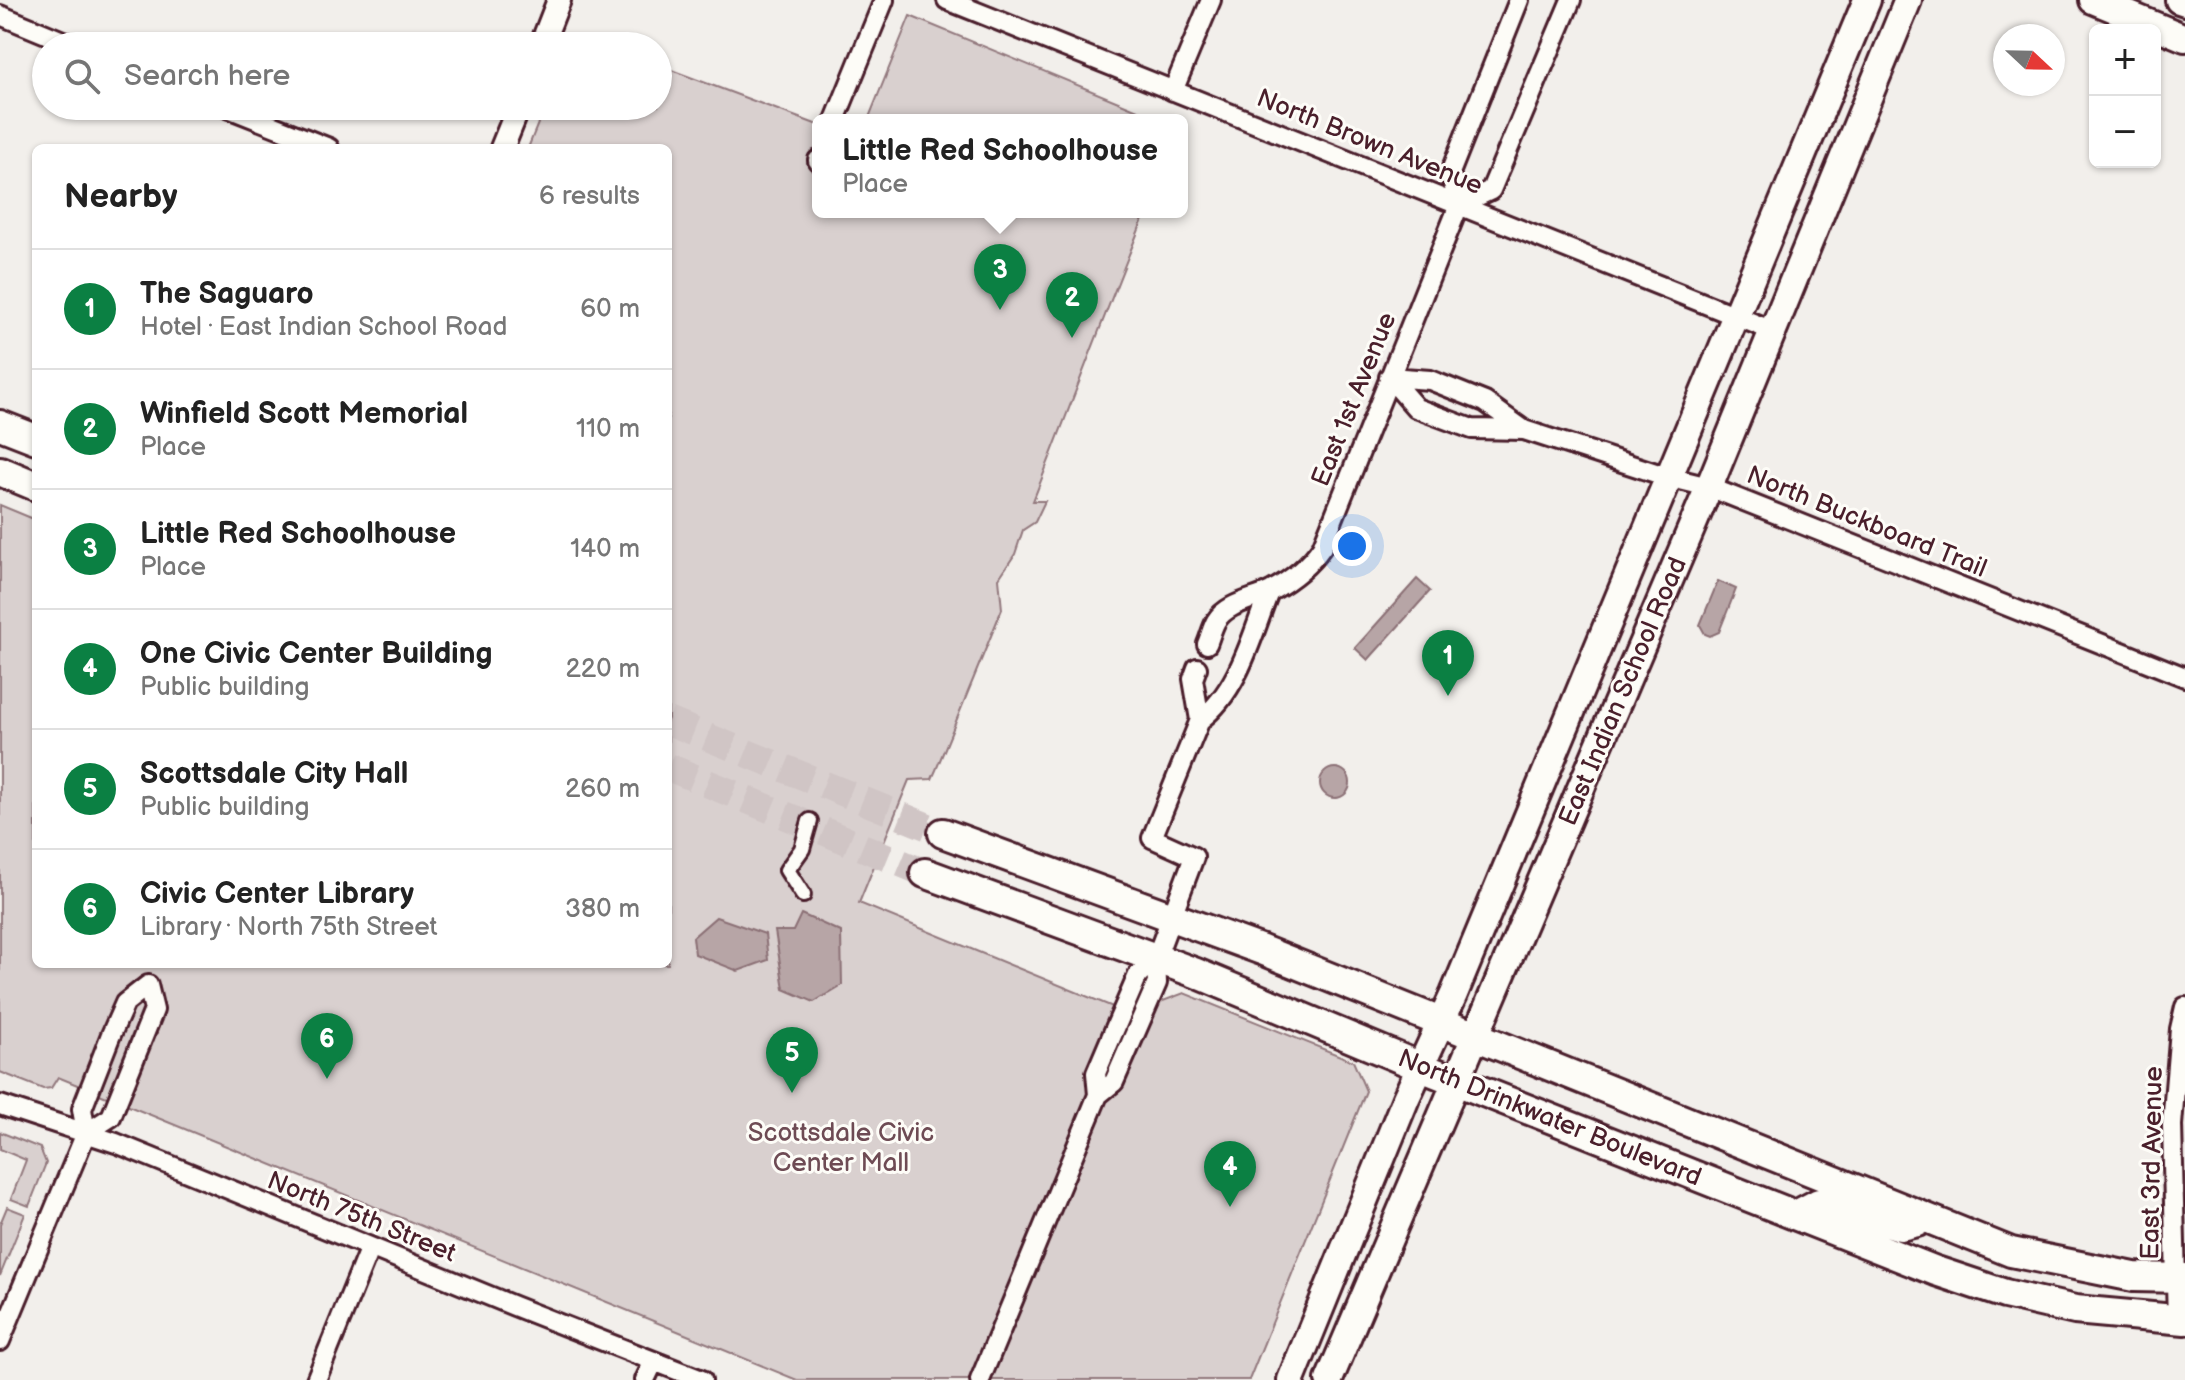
<!DOCTYPE html>
<html lang="en">
<head>
<meta charset="utf-8">
<style>
  body { margin:0; font-family:"Balsamiq Sans",sans-serif; background:#f6f6f6; color:#222 }
  .controls { position:absolute; right:24px; top:24px; display:grid; overflow:hidden; border-radius:12px; box-shadow:0 2px 6px #0004 }
  .controls button { width:72px; height:72px; display:grid; place-items:center; padding:0; border:0; border-bottom:2px solid #e0e0e0; background:#fff; color:#222; font:40px sans-serif }
  .compass { position:absolute; left:1993px; top:24px; width:72px; height:72px; border-radius:50%; background:#fff; box-shadow:0 2px 6px #0004; rotate:112deg }
  .you { position:absolute; left:1352px; top:546px; width:28px; height:28px; margin:-20px; border:6px solid #fff; border-radius:50%; background:#1a73e8; box-shadow:0 0 0 12px #1a73e833 }
  .badge { display:grid; place-items:center; width:52px; height:52px; border-radius:50%; background:#0b8043; color:#fff; font-size:26px; font-weight:700 }
  .pin { position:absolute; translate:-50% -66px; filter:drop-shadow(0 2px 4px #0008) }
  .pin::after { content:''; position:absolute; top:42px; width:28px; height:24px; background:inherit; clip-path:polygon(0 0,100% 0,50% 100%) }
  .popup { position:absolute; left:812px; top:114px; width:376px; height:104px; box-sizing:border-box; display:grid; place-content:center; border-radius:12px; background:#fff; filter:drop-shadow(0 2px 6px #0005); font-size:26px; white-space:nowrap; color:#767676 }
  .popup b { font-size:30px; color:#222 }
  .popup::after { content:''; position:absolute; left:50%; top:100%; margin-left:-16px; border:16px solid transparent; border-top-color:#fff }
  .list { margin:0; padding:0; list-style:none }
  h2 { display:flex; justify-content:space-between; align-items:center; height:104px; margin:0; padding:0 32px; font-size:34px }
  h2 small { font-size:26px; font-weight:400; color:#767676 }
  .list li { display:grid; grid-template-columns:52px 1fr auto; gap:24px; align-items:center; box-sizing:border-box; height:120px; padding:0 32px; border-top:2px solid #e0e0e0 }
  .list b { display:block; font-size:30px; white-space:nowrap }
  .list p { margin:0; font-size:26px; white-space:nowrap; color:#767676 }
  .list em { font-size:26px; font-style:normal; color:#767676 }
  .icon { flex:none; width:44px; height:44px; fill:none; stroke:currentColor; stroke-width:2; stroke-linecap:round; stroke-linejoin:round }
  .map { position:relative; flex:none; width:2185px; height:1380px; overflow:hidden }
  .search { position:absolute; background:#fff; box-shadow:0 2px 6px #0004; left:32px; top:32px; width:640px; height:88px; display:flex; align-items:center; gap:20px; box-sizing:border-box; padding:0 28px; border-radius:44px; color:#767676; font-size:30px }
  .panel { position:absolute; background:#fff; box-shadow:0 2px 6px #0004; left:32px; top:144px; width:640px; height:824px; border-radius:12px }
  .map>svg:first-child { display:block }
  .green { fill:#d9d0cf; stroke:#92787d; stroke-width:2 }
  .water { fill:#b7a5a6; stroke:#8b6f75; stroke-width:2 }
  .lines { fill:none; stroke-linecap:round; stroke-linejoin:round }
  .primary-tunnel { stroke:#d0c5c5; stroke-width:28; stroke-dasharray:28 14; stroke-linecap:butt }
  .pedestrian-casing { stroke:#4a1f2b; stroke-width:20 }
  .minor-casing { stroke:#4a1f2b; stroke-width:24 }
  .tertiary-casing { stroke:#4a1f2b; stroke-width:28 }
  .secondary-casing { stroke:#4a1f2b; stroke-width:32 }
  .primary-casing { stroke:#4a1f2b; stroke-width:34 }
  .pedestrian { stroke:#fdfcf7; stroke-width:14 }
  .minor { stroke:#fdfcf7; stroke-width:18 }
  .tertiary { stroke:#fdfcf7; stroke-width:22 }
  .secondary { stroke:#fdfcf7; stroke-width:26 }
  .primary { stroke:#fdfcf7; stroke-width:28 }
  .labels { text-anchor:middle; stroke-width:6; stroke-linejoin:round; paint-order:stroke }
  .street-label { font-size:26px; fill:#4a1f2b; stroke:#fdfcf7 }
  .park-label { font-size:26px; fill:#6e4b54; stroke:#fdfcf7 }
</style>
</head>
<body>
<div class="map">
<svg width="2185" height="1380" viewBox="0 0 2185 1380">
  <rect width="100%" height="100%" fill="#f2efeb"/>
  <filter id="ink" filterUnits="userSpaceOnUse"><feTurbulence type="fractalNoise" baseFrequency=".0125" numOctaves="2"/><feDisplacementMap in="SourceGraphic" scale="16" xChannelSelector="R" yChannelSelector="G"/><feConvolveMatrix kernelMatrix="1 2 1 2 8 2 1 2 1" color-interpolation-filters="sRGB"/></filter>
  <g filter="url(#ink)">
    <path class="green" d="M910,16L1162,120H868Z
      M658,65L818,125V212H1146C1107,308 1071,404 1033,501H1045L1035,522L1023,530L1015,554L999,578L1002,609L936,770L932,779L909,780L859,903L1147,1021L1155,1004L1184,993L1353,1061L1366,1091L1249,1380H797L58,1077L51,1088L43,1089L0,1072V505L36,520V964H668V148H528L545,106H658Z
      M0,1132L40,1148L46,1163L29,1206L11,1199L26,1160L0,1149Z
      M7,1207L25,1214L0,1276V1224Z"/>
    <path class="water" d="M1417,579L1430,591L1368,660L1355,648Z
      M1718,581L1736,589L1719,632L1710,636L1705,634L1700,625Z
      M1320 783a15 15 0 1 1 30 0a15 15 0 1 1-30 0Z
      M801,914L841,932L842,985L814,1002L784,989L775,931H793Z
      M716,917L765,934L768,960L738,971L695,954L693,937Z"/>
    <g class="lines">
      <path class="primary-tunnel" d="M668,721L943,833
        M668,767L925,873"/>
      <defs>
        <path id="pedestrian" d="M803,895L787,870L802,849L810,821"/>
        <path id="minor" d="M947,0L1773,331
          M0,15L75,46
          M1173,91L1211,0
          M223,106L329,148
          M835,120L884,0
          M818,161V160
          M1459,205L1491,190L1571,0
          M1389,377L1416,408L1472,429L1524,430L1668,477L1709,487L2185,677
          M1389,377L1430,380L1485,402L1524,430
          M1207,644C1210,637 1212,628 1216,621C1227,603 1253,600 1271,591C1291,580 1309,566 1322,547L1459,205L1450,173L1519,0
          M1197,668L1193,679L1200,720
          M1098,1095L1096,1073L1113,1033L1138,975L1156,958
          M0,1105L116,1143L514,1306L702,1380
          M2177,1321L2172,1125L2180,1029L2185,1007
          M0,1341L86,1133L82,1109L110,1037L125,1003L148,985L154,1010L111,1117L86,1133
          M316,1380L370,1247
          M645,1380L654,1361
          M980,1380L1098,1095L1114,1082L1157,983L1156,958L1194,857L1152,838L1200,720C1239,691 1252,635 1269,592"/>
        <path id="tertiary" d="M541,46L559,0
          M502,148L519,106"/>
        <path id="secondary" d="M2093,0L2185,38
          M2179,0L2185,2
          M1291,1380L1406,1098L1454,994L1867,0
          M1329,1380L1709,487L1908,0"/>
        <path id="primary" d="M0,425L36,439
          M0,471L36,486
          M943,833L1262,950L2011,1252L2134,1277L2185,1278
          M925,873L1196,973L1421,1067L1936,1271L2005,1294L2075,1310L2185,1320
          M1796,1215L1819,1203L1835,1205L1900,1226L1917,1222"/>
      </defs>
      <use href="#pedestrian" class="pedestrian-casing"/>
      <use href="#minor" class="minor-casing"/>
      <use href="#tertiary" class="tertiary-casing"/>
      <use href="#secondary" class="secondary-casing"/>
      <use href="#primary" class="primary-casing"/>
      <use href="#pedestrian" class="pedestrian"/>
      <use href="#minor" class="minor"/>
      <use href="#tertiary" class="tertiary"/>
      <use href="#secondary" class="secondary"/>
      <use href="#primary" class="primary"/>
    </g>
  </g>
  <g class="labels">
    <g class="street-label">
      <text transform="translate(1370 141) rotate(22)" y="9">North Brown Avenue</text>
      <text transform="translate(1353 399) rotate(-68)" y="9">East 1st Avenue</text>
      <text transform="translate(1867 521) rotate(22)" y="9">North Buckboard Trail</text>
      <text transform="translate(1622 691) rotate(-67)" y="9">East Indian School Road</text>
      <text transform="translate(1550 1117) rotate(22)" y="9">North Drinkwater Boulevard</text>
      <text transform="translate(2151 1163) rotate(-89)" y="9">East 3rd Avenue</text>
      <text transform="translate(362 1216) rotate(22)" y="9">North 75th Street</text>
    </g>
    <g class="park-label">
      <text x="841" y="1141">Scottsdale Civic<tspan x="841" dy="30">Center Mall</tspan></text>
    </g>
  </g>
</svg>
<div class="controls">
<button>+</button>
<button>−</button>
</div>
<svg class="compass" viewBox="-18 -18 36 36"><path d="M0-13l5 13h-10z" fill="#e53935"/><path d="M0 13l5-13h-10z" fill="#767676"/></svg>
<div class="you"></div>
<div class="pin badge" style="left:1448px;top:696px">1</div>
<div class="pin badge" style="left:1072px;top:338px">2</div>
<div class="pin badge" style="left:1000px;top:310px">3</div>
<div class="popup"><b>Little Red Schoolhouse</b>Place</div>
<div class="pin badge" style="left:1230px;top:1207px">4</div>
<div class="pin badge" style="left:792px;top:1093px">5</div>
<div class="pin badge" style="left:327px;top:1079px">6</div>
<div class="search"><svg class="icon" aria-label="search" viewBox="0 0 24 24"><circle cx="10" cy="10" r="6"/><path d="M15 15l6 6"/></svg>Search here</div>
<section class="panel">
<h2>Nearby<small>6 results</small></h2>
<ul class="list">
<li><span class="badge">1</span><div><b>The Saguaro</b><p>Hotel · East Indian School Road</p></div><em>60 m</em></li>
<li><span class="badge">2</span><div><b>Winfield Scott Memorial</b><p>Place</p></div><em>110 m</em></li>
<li><span class="badge">3</span><div><b>Little Red Schoolhouse</b><p>Place</p></div><em>140 m</em></li>
<li><span class="badge">4</span><div><b>One Civic Center Building</b><p>Public building</p></div><em>220 m</em></li>
<li><span class="badge">5</span><div><b>Scottsdale City Hall</b><p>Public building</p></div><em>260 m</em></li>
<li><span class="badge">6</span><div><b>Civic Center Library</b><p>Library · North 75th Street</p></div><em>380 m</em></li>
</ul>
</section>
</div>
</body>
</html>
